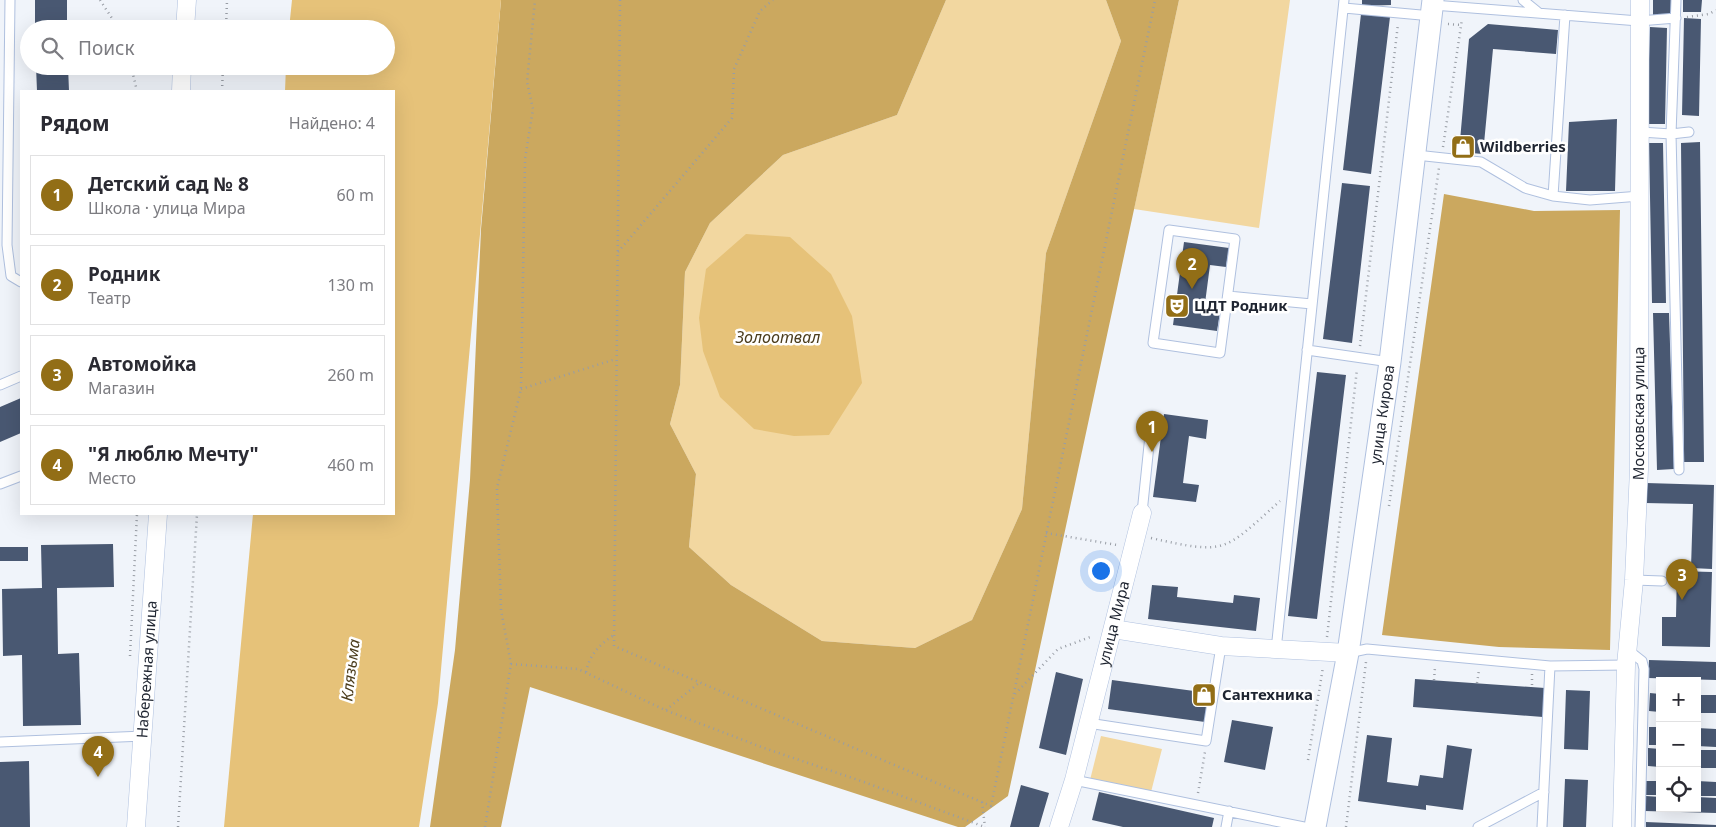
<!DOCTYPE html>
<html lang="ru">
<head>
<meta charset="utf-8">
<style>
  body { margin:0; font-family:"Noto Sans",sans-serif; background:#f7f7f7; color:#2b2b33 }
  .controls { position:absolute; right:15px; bottom:15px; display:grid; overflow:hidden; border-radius:0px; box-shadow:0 5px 20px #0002 }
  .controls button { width:45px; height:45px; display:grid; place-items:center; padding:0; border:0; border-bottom:1px solid #e1e1e2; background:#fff; color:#2b2b33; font:25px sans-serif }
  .you { position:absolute; left:1100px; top:570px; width:18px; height:18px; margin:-12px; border:4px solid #fff; border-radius:50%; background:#1a73e8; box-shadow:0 0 0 8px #1a73e833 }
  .badge { display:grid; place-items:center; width:32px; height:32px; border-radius:50%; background:#926e16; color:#fff; font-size:16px; font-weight:700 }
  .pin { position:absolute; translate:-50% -41px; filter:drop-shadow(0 1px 2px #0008) }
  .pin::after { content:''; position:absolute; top:26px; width:18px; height:15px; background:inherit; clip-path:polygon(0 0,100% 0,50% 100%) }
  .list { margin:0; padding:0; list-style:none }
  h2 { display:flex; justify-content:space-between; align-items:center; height:65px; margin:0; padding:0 20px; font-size:21px }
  h2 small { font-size:16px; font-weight:400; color:#7c7c81 }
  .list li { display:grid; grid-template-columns:32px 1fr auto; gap:15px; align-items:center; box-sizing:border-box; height:80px; margin:0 10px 10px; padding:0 10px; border:1px solid #e1e1e2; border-radius:0px }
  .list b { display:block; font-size:19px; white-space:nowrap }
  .list p { margin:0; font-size:16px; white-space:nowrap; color:#7c7c81 }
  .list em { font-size:16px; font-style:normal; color:#7c7c81 }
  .icon { flex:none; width:28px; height:28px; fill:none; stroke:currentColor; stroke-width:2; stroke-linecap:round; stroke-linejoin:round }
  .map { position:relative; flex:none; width:1716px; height:827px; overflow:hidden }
  .search { position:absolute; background:#fff; box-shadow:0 5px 20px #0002; left:20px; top:20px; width:375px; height:55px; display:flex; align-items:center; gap:12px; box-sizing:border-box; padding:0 18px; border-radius:28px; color:#7c7c81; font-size:19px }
  .panel { position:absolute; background:#fff; box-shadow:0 5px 20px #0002; left:20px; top:90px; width:375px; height:425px; border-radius:0px }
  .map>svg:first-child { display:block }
  .green { fill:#f2d7a0 }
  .forest { fill:#cba85f }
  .water { fill:#e6c279 }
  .building { fill:#495872 }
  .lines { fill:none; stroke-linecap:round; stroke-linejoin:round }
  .service-casing { stroke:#afc0df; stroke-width:11 }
  .minor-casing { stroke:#afc0df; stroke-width:19 }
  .tertiary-casing { stroke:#afc0df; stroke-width:23 }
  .path { stroke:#989da5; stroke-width:2.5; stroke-dasharray:1 4; stroke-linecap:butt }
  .service { stroke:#fff; stroke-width:9 }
  .minor { stroke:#fff; stroke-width:18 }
  .tertiary { stroke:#fff; stroke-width:21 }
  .labels { text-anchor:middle; stroke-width:5; stroke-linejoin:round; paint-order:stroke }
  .poi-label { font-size:15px; font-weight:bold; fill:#1f2531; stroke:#fff; text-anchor:start }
  .street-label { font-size:15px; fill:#1f2531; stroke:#fff }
  .water-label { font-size:16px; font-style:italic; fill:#4b3c1c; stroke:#fff }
</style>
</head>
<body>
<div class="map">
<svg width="1716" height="827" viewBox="0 0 1716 827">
  <rect width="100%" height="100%" fill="#f0f4fa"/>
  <path class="green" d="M946,0H1106L1121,41L1046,253L1022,509L972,620L915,648L822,641L731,585L689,547L696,474L670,424L680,385L685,272L710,223L783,155L897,115Z
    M1179,0H1290L1259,228L1134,209Z
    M1101,736L1162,749L1151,792L1090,780Z"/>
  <path class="forest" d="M501,0H946L897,115L783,155L710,223L685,272L680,385L670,424L696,474L689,547L731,585L822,641L915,648L972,620L1022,509L1046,253L1121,41L1106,0H1179L1008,796L965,827H958L530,687L501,827H430L455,650L470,480L481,229Z
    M1444,194L1534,211L1620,210L1610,650L1499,647L1382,635Z"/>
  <path class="water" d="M292,0H501L438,703L419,827H224L253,514H394V91H285L286,66H386V29H289Z
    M746,234L790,237L831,274L852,316L862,383L829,435L794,436L754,429L720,397L703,351L699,318L706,269Z"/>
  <path class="building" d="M35,0H67V29H35Z
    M1362,0H1391V5L1362,6Z
    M1653,0H1672V15H1653Z
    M1683,0H1702L1701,12H1683Z
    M1361,14L1390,17L1371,174L1343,170Z
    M1684,18L1701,19L1699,116L1682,115Z
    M1488,24L1558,30L1556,54L1493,49L1483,154L1459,152L1469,39Z
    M1650,27L1667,28L1665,124H1647Z
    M36,66H68L69,91H37Z
    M1617,119L1615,191H1566L1569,122Z
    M1700,142L1704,462H1684L1681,143Z
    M1649,143H1663L1666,303H1652Z
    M1342,183L1370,186L1352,343L1323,339Z
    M1184,242L1229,248L1226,267L1210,265L1204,311L1220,313L1217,331L1173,325Z
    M1653,313H1669L1674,469L1657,470Z
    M1317,372L1346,375L1317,619L1288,616Z
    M21,398V433L0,442V407Z
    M1164,414L1208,420L1206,439L1189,436L1183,483L1199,485L1196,502L1153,497Z
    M1646,483L1714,485L1712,569L1691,568L1693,504L1645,503Z
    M113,544L114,587L57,588L58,654L79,653L81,725L23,726L22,655L3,656L2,589L42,588L41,545Z
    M0,547H28V561H0Z
    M1677,571L1712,572L1710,647L1662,646V617H1676Z
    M1152,585L1178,587L1177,597L1233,603L1234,595L1260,598L1256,631L1148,619Z
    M1649,660L1716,662V680L1648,678Z
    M1056,672L1083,679L1066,755L1039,748Z
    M1415,679L1545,688L1543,717L1413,707Z
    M1112,680L1209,693L1205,722L1108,709Z
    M1566,690L1590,691L1588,750L1564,749Z
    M1650,693L1660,694V712L1649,711Z
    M1697,695H1716V713H1697Z
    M1232,720L1273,727L1265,770L1224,762Z
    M1649,727H1660V745H1649Z
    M1697,728L1716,729V747L1697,746Z
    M1367,735L1392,738L1387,782L1418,786L1420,775L1443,778L1447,745L1472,749L1463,810L1426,805V810L1358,801Z
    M1648,748L1660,749V767L1648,766Z
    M1697,750H1716V768H1697Z
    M29,761L30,827H0V762Z
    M1565,779L1588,780L1586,827H1563Z
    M1646,781H1660V795H1646Z
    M1697,781L1716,782V796H1697Z
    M1021,785L1049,793L1039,827H1010Z
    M1099,792L1214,818L1212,827H1123L1092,820Z
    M1646,796L1660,797V808H1697V797L1716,798V813L1645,811Z
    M1646,822L1716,825V827H1646Z"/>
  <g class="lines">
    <defs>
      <path id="service" d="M10,0L7,245L11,276L21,282
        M1523,0L1539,13
        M1676,0L1671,134L1679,470
        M1433,5L1639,21L1676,18
        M1344,8L1432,16
        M1641,132L1671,134L1689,132
        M1416,155L1481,162L1525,188L1553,196L1590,200L1640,196
        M1553,196L1565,15
        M1169,230L1235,239L1220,353L1153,343Z
        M1228,296L1312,304
        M1307,350L1390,362
        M0,385L21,376
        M0,484L21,476
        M1142,513L1152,416
        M1634,580L1662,581
        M1276,650L1344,0
        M1628,650L1642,661L1644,669L1640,827
        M1348,653L1367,649L1550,666L1626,665
        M1088,723L1206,741L1221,646
        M0,742L144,736
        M1074,780L1304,827
        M1226,827L1229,811
        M1478,827L1544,792
        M1542,827L1550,666"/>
      <g id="minor">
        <path d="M185,29L187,0"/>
        <path d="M181,91L182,66"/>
        <path d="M1113,629L1221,646L1348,653"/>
        <path id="s1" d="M136,827L158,514"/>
        <path id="s2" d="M1059,827L1074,780L1142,513"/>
        <path id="s3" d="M1622,827L1626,665L1634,580L1639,469L1640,0"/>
      </g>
      <g id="tertiary">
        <path id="s4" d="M1315,827L1348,653L1390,362L1433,0"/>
      </g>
    </defs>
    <use href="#service" class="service-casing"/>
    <use href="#minor" class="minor-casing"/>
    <use href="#tertiary" class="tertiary-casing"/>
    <path class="path" d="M100,0L119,29
      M620,0L614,646L991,806L1155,0
      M1687,17L1709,14L1716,10
      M1448,24L1461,25
      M226,29L227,0
      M131,66L137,91
      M222,91L223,66
      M1443,147L1462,19
      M618,252L732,118L734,69L760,11L773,0
      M1360,346L1398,24
      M521,389L616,359
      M1389,506L1439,168
      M1046,533L1117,545
      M1151,538C1227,555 1223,552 1280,501
      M1327,637L1357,369
      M130,656L137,514
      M511,664L578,669L665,710L764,748L864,782L985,827
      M586,672C590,654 599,645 614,635
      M1532,674V688
      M1434,680L1435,667
      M1477,683L1479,670
      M1015,694L1058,649L1093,636
      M666,710L700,682
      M1308,760L1323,667
      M1198,793L1205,752
      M982,802L985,827
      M178,827L197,514
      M485,827L511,664L501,610L497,488L521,389L525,159L533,109L527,82L535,0
      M1346,827L1366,662"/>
    <use href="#service" class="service"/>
    <use href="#minor" class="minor"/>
    <use href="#tertiary" class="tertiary"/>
  </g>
  <defs>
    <symbol id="shop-square" viewBox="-11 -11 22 22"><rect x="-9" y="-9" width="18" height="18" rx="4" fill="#926e16" stroke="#fff"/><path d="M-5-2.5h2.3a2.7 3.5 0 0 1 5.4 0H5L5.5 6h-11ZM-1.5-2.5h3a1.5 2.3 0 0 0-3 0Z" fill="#fff"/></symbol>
    <symbol id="theatre-square" viewBox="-11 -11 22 22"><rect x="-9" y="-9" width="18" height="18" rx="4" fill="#926e16" stroke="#fff"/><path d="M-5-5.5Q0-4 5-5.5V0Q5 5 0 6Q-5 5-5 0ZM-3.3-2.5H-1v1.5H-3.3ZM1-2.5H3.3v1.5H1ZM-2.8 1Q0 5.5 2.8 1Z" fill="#fff"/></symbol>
  </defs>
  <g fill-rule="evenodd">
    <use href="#shop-square" x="1449" y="133" width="28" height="28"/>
    <use href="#theatre-square" x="1163" y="292" width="28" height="28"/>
    <use href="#shop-square" x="1190" y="681" width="28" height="28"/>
  </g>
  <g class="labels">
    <g class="poi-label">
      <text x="1480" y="152">Wildberries</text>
      <text x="1194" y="311">ЦДТ Родник</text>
      <text x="1222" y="700">Сантехника</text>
    </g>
    <g class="street-label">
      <text dy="5" stroke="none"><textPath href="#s3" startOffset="414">Московская улица</textPath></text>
      <text dy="5" stroke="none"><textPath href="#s4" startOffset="418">улица Кирова</textPath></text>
      <text dy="5" stroke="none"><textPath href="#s2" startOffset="211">улица Мира</textPath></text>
      <text dy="5" stroke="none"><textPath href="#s1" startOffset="158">Набережная улица</textPath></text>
    </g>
    <g class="water-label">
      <text x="778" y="343">Золоотвал</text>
      <text transform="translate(350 670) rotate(-83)" y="6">Клязьма</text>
    </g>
  </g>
</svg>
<div class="controls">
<button>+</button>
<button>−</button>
<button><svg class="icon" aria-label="locate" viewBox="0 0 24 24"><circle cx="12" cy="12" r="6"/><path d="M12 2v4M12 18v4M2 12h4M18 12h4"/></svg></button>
</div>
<div class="you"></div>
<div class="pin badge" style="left:1152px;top:452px">1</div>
<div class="pin badge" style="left:1192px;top:289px">2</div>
<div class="pin badge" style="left:1682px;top:600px">3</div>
<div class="pin badge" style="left:98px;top:777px">4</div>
<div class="search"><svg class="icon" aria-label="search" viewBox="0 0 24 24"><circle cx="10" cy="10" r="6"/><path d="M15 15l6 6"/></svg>Поиск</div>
<section class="panel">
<h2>Рядом<small>Найдено: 4</small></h2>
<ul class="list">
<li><span class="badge">1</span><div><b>Детский сад № 8</b><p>Школа · улица Мира</p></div><em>60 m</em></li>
<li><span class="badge">2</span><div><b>Родник</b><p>Театр</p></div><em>130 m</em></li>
<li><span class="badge">3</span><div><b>Автомойка</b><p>Магазин</p></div><em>260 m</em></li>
<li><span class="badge">4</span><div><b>&quot;Я люблю Мечту&quot;</b><p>Место</p></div><em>460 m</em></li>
</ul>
</section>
</div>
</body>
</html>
